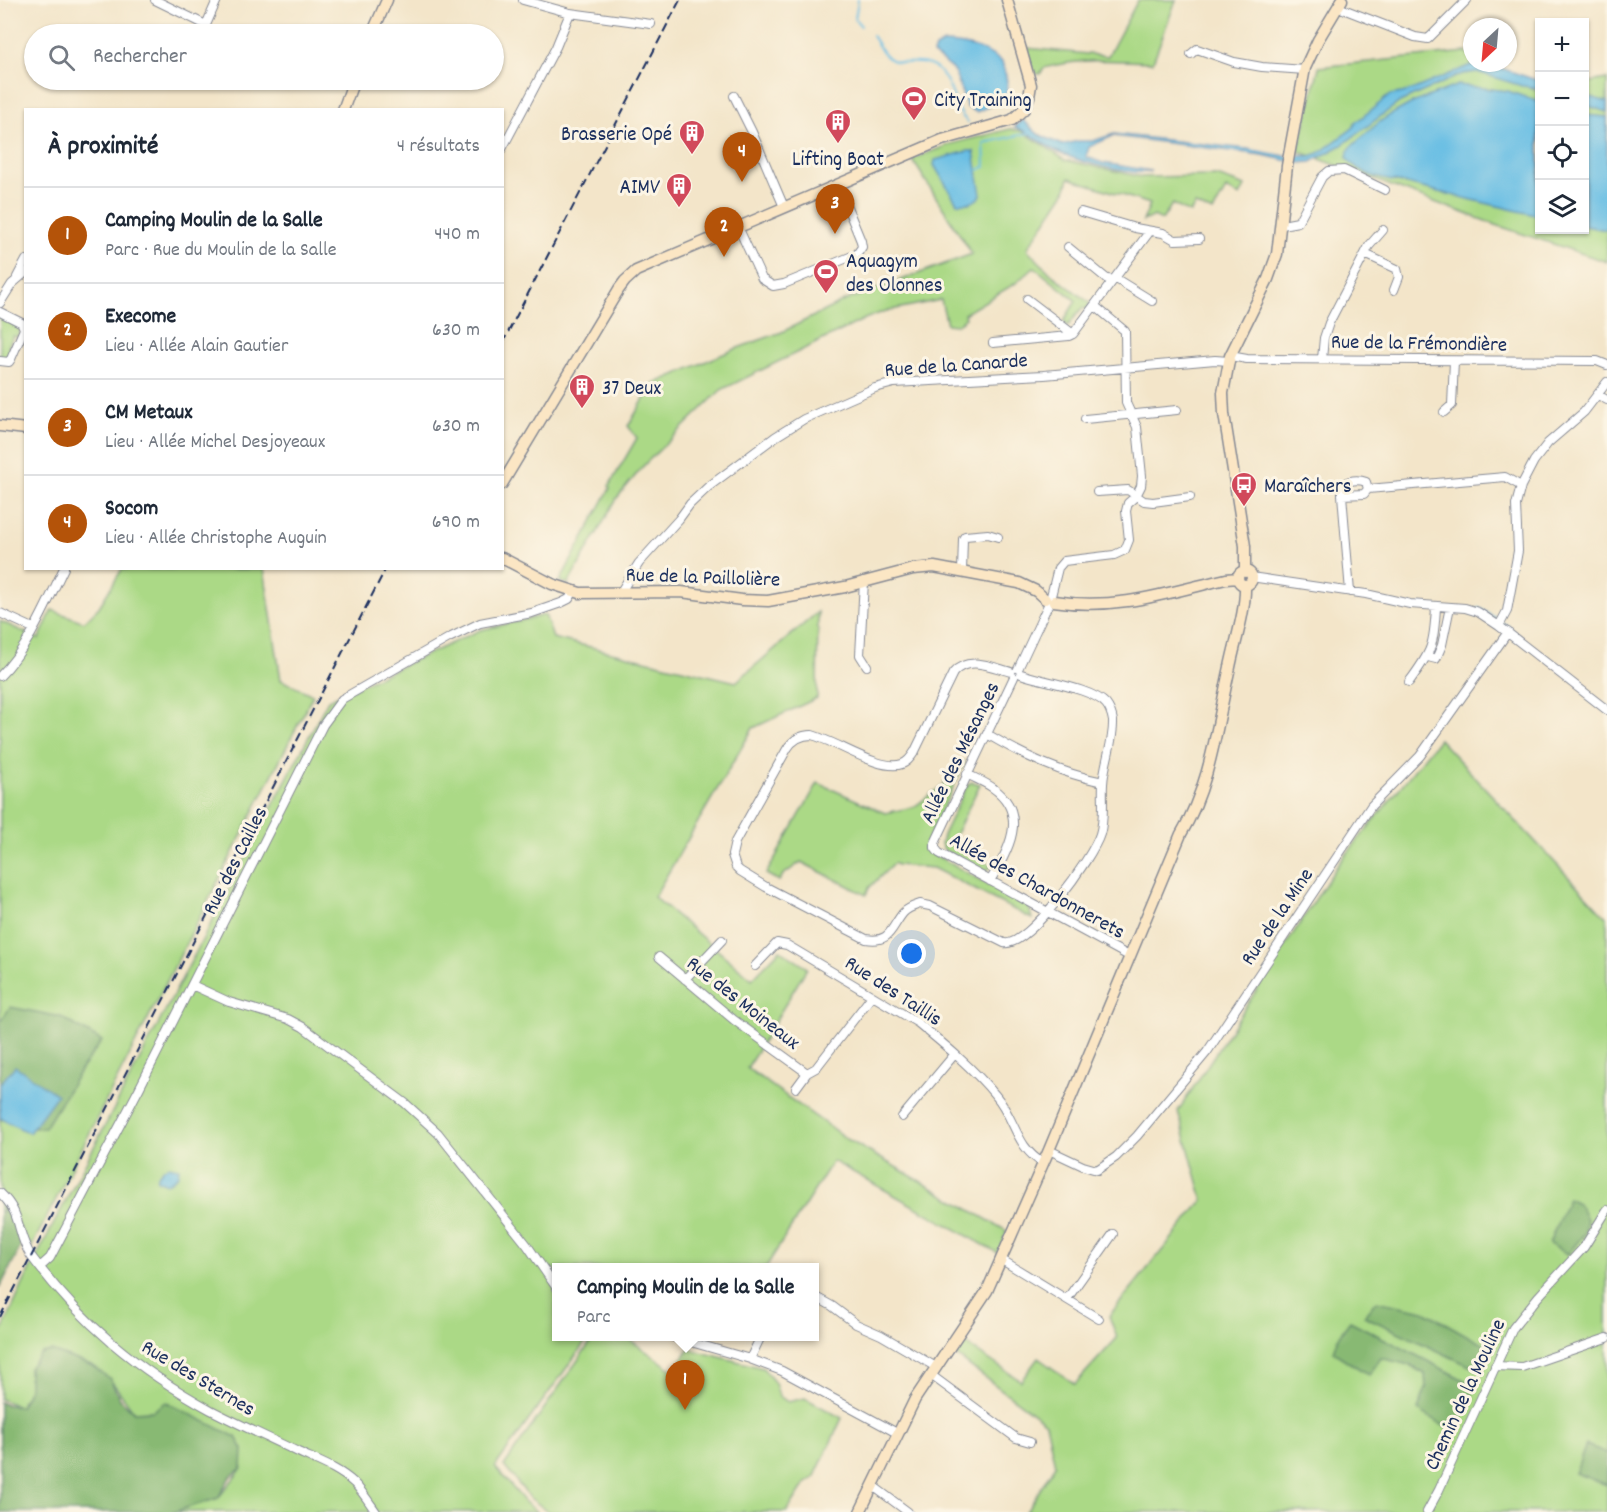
<!DOCTYPE html>
<html lang="fr">
<head>
<meta charset="utf-8">
<style>
  body { margin:0; font-family:Dekko,sans-serif; background:#f6f6f7; color:#1f2937 }
  .controls { position:absolute; right:18px; top:18px; display:grid; overflow:hidden; border-radius:0px; box-shadow:0 2px 4px #0004 }
  .controls button { width:54px; height:54px; display:grid; place-items:center; padding:0; border:0; border-bottom:2px solid #e0e1e3; background:#fff; color:#1f2937; font:30px sans-serif }
  .compass { position:absolute; left:1463px; top:18px; width:54px; height:54px; border-radius:50%; background:#fff; box-shadow:0 2px 4px #0004; rotate:206deg }
  .you { position:absolute; left:912px; top:954px; width:21px; height:21px; margin:-15px; border:4px solid #fff; border-radius:50%; background:#1a73e8; box-shadow:0 0 0 9px #1a73e833 }
  .badge { display:grid; place-items:center; width:39px; height:39px; border-radius:50%; background:#b45309; color:#fff; font-size:20px; font-weight:700 }
  .pin { position:absolute; translate:-50% -50px; filter:drop-shadow(0 2px 3px #0008) }
  .pin::after { content:''; position:absolute; top:32px; width:21px; height:18px; background:inherit; clip-path:polygon(0 0,100% 0,50% 100%) }
  .popup { position:absolute; left:552px; top:1263px; width:267px; height:78px; box-sizing:border-box; display:grid; place-content:center; border-radius:0px; background:#fff; filter:drop-shadow(0 2px 4px #0005); font-size:20px; white-space:nowrap; color:#747a83 }
  .popup b { font-size:22px; color:#1f2937 }
  .popup::after { content:''; position:absolute; left:50%; top:100%; margin-left:-12px; border:12px solid transparent; border-top-color:#fff }
  .list { margin:0; padding:0; list-style:none }
  h2 { display:flex; justify-content:space-between; align-items:center; height:78px; margin:0; padding:0 24px; font-size:26px }
  h2 small { font-size:20px; font-weight:400; color:#747a83 }
  .list li { display:grid; grid-template-columns:39px 1fr auto; gap:18px; align-items:center; box-sizing:border-box; height:96px; padding:0 24px; border-top:2px solid #e0e1e3 }
  .list b { display:block; font-size:22px; white-space:nowrap }
  .list p { margin:0; font-size:20px; white-space:nowrap; color:#747a83 }
  .list em { font-size:20px; font-style:normal; color:#747a83 }
  .icon { flex:none; width:33px; height:33px; fill:none; stroke:currentColor; stroke-width:2; stroke-linecap:round; stroke-linejoin:round }
  .map { position:relative; flex:none; width:1607px; height:1512px; overflow:hidden }
  .search { position:absolute; background:#fff; box-shadow:0 2px 4px #0004; left:24px; top:24px; width:480px; height:66px; display:flex; align-items:center; gap:15px; box-sizing:border-box; padding:0 21px; border-radius:33px; color:#747a83; font-size:22px }
  .panel { position:absolute; background:#fff; box-shadow:0 2px 4px #0004; left:24px; top:108px; width:480px; height:462px; border-radius:0px }
  .map>svg:first-child { display:block }
  .green { fill:#abd986; stroke:#638472; stroke-width:1.5 }
  .forest { fill:#88b973; stroke:#527468; stroke-width:1.5 }
  .water { fill:#67bee4; stroke:#4176a1; stroke-width:1.5 }
  .lines { fill:none; stroke-linecap:round; stroke-linejoin:round }
  .stream { stroke:#67bee4; stroke-width:2 }
  .street-casing { stroke:#878a94; stroke-width:10 }
  .secondary-casing { stroke:#878a94; stroke-width:13 }
  .street { stroke:#fff; stroke-width:8 }
  .secondary { stroke:#fbe6c4; stroke-width:10 }
  .rail { stroke:#1b2f5e; stroke-width:2; stroke-dasharray:9 4.5; stroke-linecap:butt }
  .labels { text-anchor:middle; stroke-width:6; stroke-linejoin:round; paint-order:stroke }
  .poi-label { font-size:21px; fill:#1b2f5e; stroke:#fcf5e5; text-anchor:start }
  .street-label { font-size:21px; fill:#1b2f5e; stroke:#fcf5e5 }
</style>
</head>
<body>
<div class="map">
<svg width="1607" height="1512" viewBox="0 0 1607 1512">
  <rect width="100%" height="100%" fill="#fcf5e5"/>
  <filter id="ink" filterUnits="userSpaceOnUse"><feTurbulence type="fractalNoise" baseFrequency=".0167" numOctaves="2"/><feDisplacementMap in="SourceGraphic" scale="12" xChannelSelector="R" yChannelSelector="G"/><feConvolveMatrix kernelMatrix="1 2 1 2 8 2 1 2 1" color-interpolation-filters="sRGB"/></filter>
  <filter id="wash" filterUnits="userSpaceOnUse"><feTurbulence type="fractalNoise" baseFrequency=".008" numOctaves="4" result="noise"/><feDisplacementMap in="SourceGraphic" scale="24" xChannelSelector="R" yChannelSelector="G"/><feGaussianBlur stdDeviation="1.35" result="paint"/><feColorMatrix in="noise" values="0 0 0 0 0 0 0 0 0 0 0 0 0 0 0 0 0 1.4 0 .05"/><feComposite in="paint" operator="in"/></filter>
  <g filter="url(#wash)">
    <rect width="100%" height="100%" fill="#f3e5c9"/>
    <path class="green" d="M1138,0H1176L1153,62C1116,60 1080,58 1044,68L1040,74L1033,73L1027,48L1108,56Z
      M1466,52L1472,55V63H1486L1539,92L1540,230H1584L1585,83L1607,79V262L1496,225L1298,151L1319,67Z
      M1010,129L1022,131L1065,160L1142,177L1217,176L1245,186L1240,196L1226,189L1213,212L1195,205L1190,213L1172,204L1162,220L1154,216L1143,221L1150,204L1069,178L1065,192L1027,249L1051,274L1090,303L1087,309L1082,308L1068,326L1063,322L1076,301L1034,267L1016,283L964,314L966,318L956,325L947,324L941,300L886,311L867,318L721,390L645,464L617,498L568,584L560,581L610,488L609,486L637,438L628,426L653,384L735,349L782,332L844,301L972,254L912,159L951,144Z
      M0,316L21,327L18,337L13,336L8,347L13,349L9,358L0,359Z
      M122,569H264L281,680L313,695L31,1248L7,1205L0,1212V621L39,639L52,610L84,622L99,607Z
      M818,612L817,698L753,728L654,897L752,979L780,950L807,968L747,1068L847,1139L1007,1231L998,1253L833,1161L766,1267L556,1268V1336L589,1337L495,1467L525,1502L537,1512H174L218,1498L242,1468L236,1437L153,1411L134,1412L110,1379L29,1389L20,1407L0,1399V1335L30,1269L328,700L480,630L545,615L553,638L736,682Z
      M1439,739L1607,918V1512H1026L1055,1465L1046,1423L954,1354L963,1342L1021,1381L1038,1358L1075,1384L1117,1338L1109,1316L1203,1200L1178,1111L1337,866Z
      M957,759L965,762L924,849L1029,907L1032,919L933,868L897,865L894,863L869,888L866,895L801,862L783,875L779,881L766,874L818,783L885,813L914,807L943,785Z
      M972,782L980,784L951,844L993,866L985,871L945,851L941,844L943,835L967,785Z
      M594,1337H626L674,1371L689,1349L763,1368L775,1383L779,1396L788,1402L805,1398L842,1418L814,1478L804,1485L787,1512H549L530,1498L504,1466Z"/>
    <path class="forest" d="M10,1007L61,1017L102,1041L81,1069L45,1128H34L5,1115L0,1121V1022Z
      M1568,1198L1578,1203L1587,1219L1585,1233L1568,1254L1549,1244Z
      M6,1207L13,1217L21,1246L0,1288V1214Z
      M1376,1301L1424,1311L1486,1346L1478,1370L1364,1316Z
      M1350,1321L1476,1386L1455,1433L1418,1410L1426,1388L1425,1374L1409,1365L1381,1358L1369,1375L1333,1352L1338,1337Z
      M51,1351L91,1365L110,1379L120,1399L134,1412L153,1411L166,1402L236,1437L243,1449L242,1468L230,1477L218,1498L174,1512H0V1402L4,1404L20,1407L29,1389V1368L41,1353Z
      M1586,1445L1607,1453V1485L1575,1473Z"/>
    <path class="water" d="M944,43C966,44 985,48 1002,62C1013,97 1008,99 976,112L967,107L955,73L949,66L933,54L935,48Z
      M1471,65L1495,66L1539,81V88L1522,86L1477,72L1462,74L1400,102L1342,145L1311,162L1297,163L1263,155L1113,136L1089,147L1086,157L1103,163L1151,171C1134,177 1074,160 1056,151C1042,144 1031,132 1015,127L1023,120L1038,134L1062,145L1078,141H1093L1114,134L1247,149L1285,156H1310L1319,153L1353,128L1355,123L1390,95L1407,92Z
      M1458,85L1508,91L1539,102V216L1398,182C1379,179 1361,174 1347,159L1348,151L1352,146L1378,123L1390,115L1412,103Z
      M1584,95L1607,102V112L1585,105Z
      M1585,115L1607,117V230L1585,226Z
      M968,151H974L981,195C976,203 966,204 957,203L934,165L935,160Z
      M15,1066L57,1095L29,1133L0,1118V1084Z
      M168,1166L179,1168L178,1175L167,1184L157,1180C158,1173 162,1169 168,1166Z"/>
    <g class="lines">
      <path class="stream" d="M858,0L855,19L861,26
        M872,36C877,42 880,50 885,55C898,70 919,57 934,67C955,82 952,109 968,122
        M978,170L985,167L984,143L1029,133
        M1478,608L1499,620
        M1503,623L1510,629"/>
    </g>
  </g>
  <g filter="url(#ink)">
    <g class="lines">
      <defs>
        <path id="street" d="M155,0L206,25L217,0
          M523,0L570,13L651,24
          M1338,7L1415,37L1428,39L1467,0
          M1191,54L1197,49L1234,62L1262,67L1305,70
          M734,96L752,132L784,207
          M502,149L556,47L570,13
          M1081,212L1135,228L1163,233L1175,240L1199,239
          M1282,225L1298,222L1322,177L1329,171L1344,170L1385,190
          M738,227L762,279L773,286L784,284L857,254L862,247L861,241L838,185
          M1068,247L1107,279L1118,280L1152,301
          M1365,254L1397,269L1399,277L1394,290
          M17,277L26,260
          M1027,299L1073,334
          M0,303L12,284L26,272
          M0,312L22,323L24,329L11,359L9,362L0,361
          M1073,334L1150,231
          M993,343L1069,336L1073,334
          M1230,356L1247,359L1597,361L1607,365
          M1322,359L1324,338L1329,323L1369,246L1383,230
          M1598,395L1607,400
          M1444,412L1452,405L1454,361
          M1085,419L1177,410
          M1097,492L1128,490L1144,501L1153,502L1190,497
          M1342,495V485C1348,480 1358,479 1366,482L1368,489
          M962,572L963,539L965,536L988,534L998,537
          M1251,577L1366,594L1410,604L1465,608L1478,612L1499,626L1607,710
          M864,581L860,655L867,666
          M1350,592L1342,495L1364,494L1368,489L1505,477L1521,486
          M620,593L639,563L679,519L690,504L708,487L775,437L804,419L875,388L894,383L1044,375L1215,360L1229,361
          M1051,596L1058,568L1064,561L1114,555L1125,550L1129,540L1126,511L1128,503L1136,496L1141,486L1142,476L1137,427L1126,403L1125,331L1095,306
          M0,613L33,628
          M1499,626L1507,611L1518,551L1516,505L1521,486L1534,461L1548,443L1584,412L1607,382
          M1428,657L1436,659L1442,645L1450,607
          M1018,669L1048,605
          M1011,672C992,667 968,655 953,673L915,751C912,756 908,762 902,764C880,772 836,741 812,735C801,735 793,739 787,749L735,842L732,855L736,867L740,871L766,887L866,939C891,943 890,929 903,913C907,908 914,906 920,904L930,906L1004,943C1028,948 1093,857 1100,834C1105,818 1102,800 1103,784C1104,763 1114,741 1113,721C1112,715 1110,709 1106,704C1092,688 1043,682 1021,674
          M0,676C29,647 46,605 64,568
          M1014,677L935,843V848L939,853L1129,956
          M1409,682C1432,651 1434,646 1436,607
          M987,734C1024,756 1060,773 1103,782
          M967,774C976,779 985,782 993,788C1030,814 1008,851 990,881
          M659,957L734,1020L807,1073
          M755,966L777,943L787,945L918,1023C945,1045 974,1069 996,1096C1015,1118 1016,1148 1043,1163
          M685,979L722,940
          M192,985L229,1002L288,1019L303,1027L405,1103L438,1133L527,1245L556,1287
          M796,1088L807,1073L816,1068L872,996
          M902,1117L954,1055
          M1049,1150L1083,1166L1097,1170L1116,1157L1137,1136L1207,1052L1371,806L1420,756L1508,632
          M0,1193C23,1214 16,1234 31,1256C81,1323 138,1370 211,1410C240,1425 269,1438 298,1452C317,1461 338,1468 354,1483C362,1491 369,1502 376,1512
          M1002,1260L1099,1319
          M40,1267L50,1258L139,1089L323,725L342,699L449,638L480,623L532,613L561,603L569,599L574,591
          M814,1296L832,1306L856,1324L881,1335L936,1367
          M1067,1299L1113,1234
          M670,1336L750,1359L782,1371L897,1433
          M750,1359L761,1336
          M1495,1366L1522,1367L1607,1338
          M931,1375L1016,1438L1030,1442
          M873,1486L908,1512
          M1427,1512L1439,1490L1513,1328L1538,1297L1584,1247L1607,1210"/>
        <path id="secondary" d="M372,34L387,0
          M343,110L354,80
          M0,426L26,429
          M502,484L619,289L625,281L636,271L942,140L1012,120L1024,109L1029,97L1031,85L1007,0
          M502,558L552,584L580,593L681,592L742,600L768,601L845,587L913,569L934,567L1019,583L1036,591L1045,599
          M1238 578a7 7 0 1 1 14 0a7 7 0 1 1-14 0Z
          M1245,572V546L1224,414L1223,393L1230,356L1268,279L1277,254L1287,166L1305,68L1318,40L1342,0
          M1054,601C1115,611 1167,593 1226,579L1238,578
          M860,1512L915,1399L987,1291L1049,1150L1181,834C1211,784 1217,723 1230,667C1235,642 1246,610 1245,585"/>
      </defs>
      <use href="#street" class="street-casing"/>
      <use href="#secondary" class="secondary-casing"/>
      <use href="#street" class="street"/>
      <use href="#secondary" class="secondary"/>
      <path class="rail" d="M502,344L680,0
        M0,1317L386,568"/>
    </g>
  </g>
  <defs>
    <symbol id="stadium-pin" viewBox="-11 -11 22 30"><path d="M0 17L-7.5 6A9.5 9.5 0 1 1 7.5 6Z" fill="#d1495b" stroke="#fcf5e5"/><path d="M0-5a6.5 5 0 1 0 0 10a6.5 5 0 1 0 0-10ZM-3.5-1.8h7v3.6h-7Z" fill="#fff"/></symbol>
    <symbol id="building-pin" viewBox="-11 -11 22 30"><path d="M0 17L-7.5 6A9.5 9.5 0 1 1 7.5 6Z" fill="#d1495b" stroke="#fcf5e5"/><path d="M-4-6H4V6H1V3H-1V6H-4ZM-2.5-4.3h1.7v1.8h-1.7ZM.8-4.3h1.7v1.8H.8ZM-2.5-1h1.7V.8h-1.7ZM.8-1h1.7V.8H.8Z" fill="#fff"/></symbol>
    <symbol id="bus-pin" viewBox="-11 -11 22 30"><path d="M0 17L-7.5 6A9.5 9.5 0 1 1 7.5 6Z" fill="#d1495b" stroke="#fcf5e5"/><path d="M-5-6H5V4H4V6H2V4H-2V6H-4V4H-5ZM-3.5-4V0h7V-4ZM-3.5 1.2v1.5H-2V1.2ZM2 1.2v1.5H3.5V1.2Z" fill="#fff"/></symbol>
  </defs>
  <g fill-rule="evenodd">
    <use href="#stadium-pin" x="899" y="84" width="30" height="40"/>
    <use href="#building-pin" x="823" y="107" width="30" height="40"/>
    <use href="#building-pin" x="677" y="118" width="30" height="40"/>
    <use href="#building-pin" x="664" y="171" width="30" height="40"/>
    <use href="#stadium-pin" x="811" y="257" width="30" height="40"/>
    <use href="#building-pin" x="567" y="372" width="30" height="40"/>
    <use href="#bus-pin" x="1229" y="470" width="30" height="40"/>
  </g>
  <g class="labels">
    <g class="poi-label">
      <text x="934" y="106">City Training</text>
      <text x="672" y="140" text-anchor="end">Brasserie Opé</text>
      <text x="838" y="165" text-anchor="middle">Lifting Boat</text>
      <text x="660" y="193" text-anchor="end">AIMV</text>
      <text x="846" y="267">Aquagym<tspan x="846" dy="24">des Olonnes</tspan></text>
      <text x="602" y="394">37 Deux</text>
      <text x="1264" y="492">Maraîchers</text>
    </g>
    <g class="street-label">
      <text transform="translate(1419 342) rotate(1)" y="7">Rue de la Frémondière</text>
      <text transform="translate(956 364) rotate(-4)" y="7">Rue de la Canarde</text>
      <text transform="translate(703 576) rotate(2)" y="7">Rue de la Paillolière</text>
      <text transform="translate(959 752) rotate(-64)" y="7">Allée des Mésanges</text>
      <text transform="translate(234 860) rotate(-63)" y="7">Rue des Cailles</text>
      <text transform="translate(1038 885) rotate(29)" y="7">Allée des Chardonnerets</text>
      <text transform="translate(1276 916) rotate(-56)" y="7">Rue de la Mine</text>
      <text transform="translate(894 990) rotate(33)" y="7">Rue des Taillis</text>
      <text transform="translate(744 1002) rotate(38)" y="7">Rue des Moineaux</text>
      <text transform="translate(199 1377) rotate(31)" y="7">Rue des Sternes</text>
      <text transform="translate(1464 1394) rotate(-65)" y="7">Chemin de la Mouline</text>
    </g>
  </g>
</svg>
<div class="controls">
<button>+</button>
<button>−</button>
<button><svg class="icon" aria-label="locate" viewBox="0 0 24 24"><circle cx="12" cy="12" r="6"/><path d="M12 2v4M12 18v4M2 12h4M18 12h4"/></svg></button>
<button><svg class="icon" aria-label="layers" viewBox="0 0 24 24"><path d="M12 4l9 5-9 5-9-5zM3 14l9 5 9-5"/></svg></button>
</div>
<svg class="compass" viewBox="-18 -18 36 36"><path d="M0-13l5 13h-10z" fill="#e53935"/><path d="M0 13l5-13h-10z" fill="#747a83"/></svg>
<div class="you"></div>
<div class="pin badge" style="left:685px;top:1410px">1</div>
<div class="popup"><b>Camping Moulin de la Salle</b>Parc</div>
<div class="pin badge" style="left:724px;top:257px">2</div>
<div class="pin badge" style="left:835px;top:234px">3</div>
<div class="pin badge" style="left:742px;top:182px">4</div>
<div class="search"><svg class="icon" aria-label="search" viewBox="0 0 24 24"><circle cx="10" cy="10" r="6"/><path d="M15 15l6 6"/></svg>Rechercher</div>
<section class="panel">
<h2>À proximité<small>4 résultats</small></h2>
<ul class="list">
<li><span class="badge">1</span><div><b>Camping Moulin de la Salle</b><p>Parc · Rue du Moulin de la Salle</p></div><em>440 m</em></li>
<li><span class="badge">2</span><div><b>Execome</b><p>Lieu · Allée Alain Gautier</p></div><em>630 m</em></li>
<li><span class="badge">3</span><div><b>CM Metaux</b><p>Lieu · Allée Michel Desjoyeaux</p></div><em>630 m</em></li>
<li><span class="badge">4</span><div><b>Socom</b><p>Lieu · Allée Christophe Auguin</p></div><em>690 m</em></li>
</ul>
</section>
</div>
</body>
</html>
